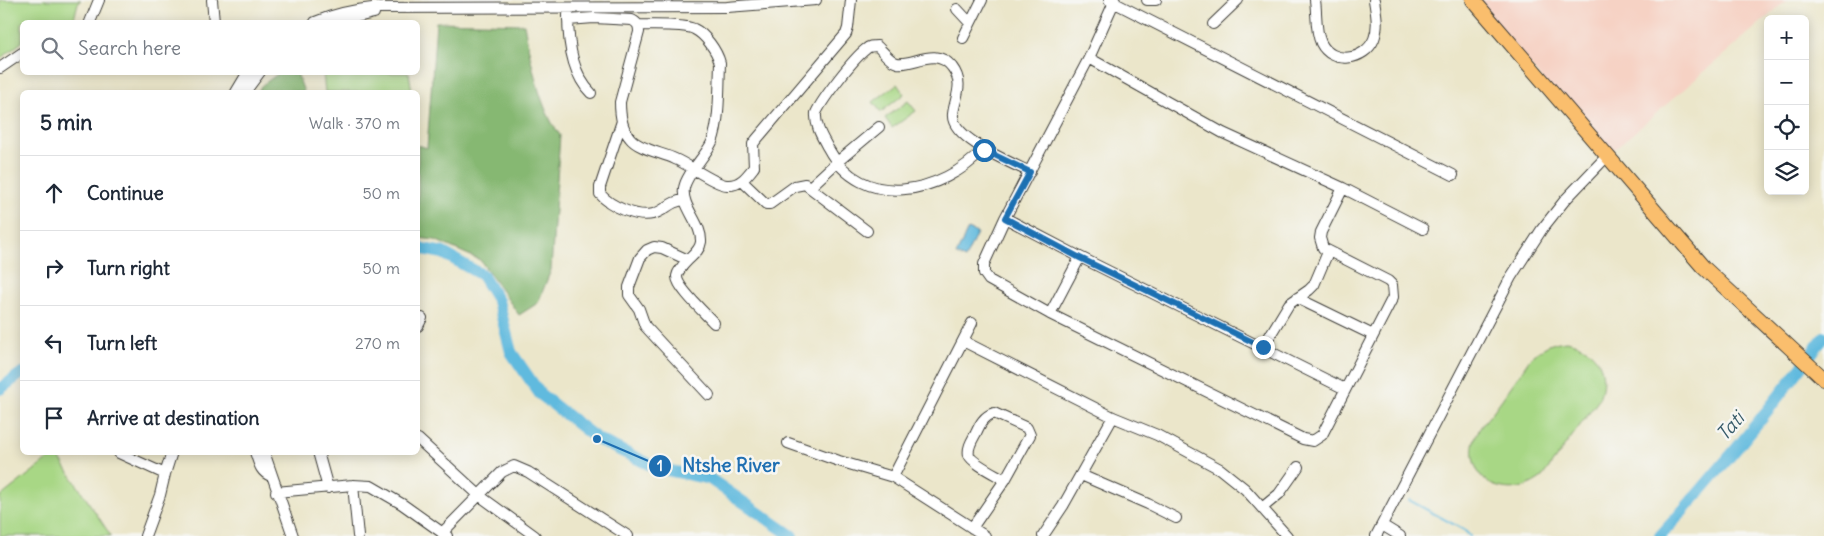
<!DOCTYPE html>
<html lang="en">
<head>
<meta charset="utf-8">
<style>
  body { margin:0; font-family:Delius,sans-serif; background:#f2f2f3; color:#1f2937 }
  .controls { position:absolute; right:15px; top:15px; display:grid; overflow:hidden; border-radius:8px; box-shadow:0 2px 12px #0003 }
  .controls button { width:45px; height:45px; display:grid; place-items:center; padding:0; border:0; border-bottom:1px solid #e0e1e3; background:#fff; color:#1f2937; font:25px sans-serif }
  .stop { position:absolute; width:15px; height:15px; margin:-11px; border:4px solid #1f6fb2; border-radius:50%; background:#fff }
  .stop.end { background:#1f6fb2; border-color:#fff; box-shadow:0 1px 5px #0008 }
  .list { margin:0; padding:0; list-style:none }
  h2 { display:flex; justify-content:space-between; align-items:center; height:65px; margin:0; padding:0 20px; font-size:21px }
  h2 small { font-size:16px; font-weight:400; color:#747a83 }
  .list li { display:grid; grid-template-columns:32px 1fr auto; gap:15px; align-items:center; box-sizing:border-box; height:75px; padding:0 20px; border-top:1px solid #e0e1e3 }
  .list b { display:block; font-size:19px; white-space:nowrap }
  .list em { font-size:16px; font-style:normal; color:#747a83 }
  .icon { flex:none; width:28px; height:28px; fill:none; stroke:currentColor; stroke-width:2; stroke-linecap:round; stroke-linejoin:round }
  .map { position:relative; flex:none; width:1824px; height:536px; overflow:hidden }
  .search { position:absolute; background:#fff; box-shadow:0 2px 12px #0003; left:20px; top:20px; width:400px; height:55px; display:flex; align-items:center; gap:12px; box-sizing:border-box; padding:0 18px; border-radius:8px; color:#747a83; font-size:19px }
  .panel { position:absolute; background:#fff; box-shadow:0 2px 12px #0003; left:20px; top:90px; width:400px; height:365px; border-radius:8px }
  .map>svg:first-child { display:block }
  .built { fill:#f6d2c4 }
  .green { fill:#a8d785; stroke:#627a50 }
  .forest { fill:#86b872; stroke:#516a47 }
  .water { fill:#60bade; stroke:#3e6b7d }
  .lines { fill:none; stroke-linecap:round; stroke-linejoin:round }
  .stream { stroke:#60bade; stroke-width:2 }
  .river { stroke:#60bade; stroke-width:12 }
  .minor-casing { stroke:#3b3a36; stroke-width:12 }
  .major-casing { stroke:#3b3a36; stroke-width:16 }
  .minor { stroke:#fff; stroke-width:10 }
  .major { stroke:#fabe6d; stroke-width:14 }
  .route { stroke:#1f6fb2; stroke-width:6 }
  .labels { text-anchor:middle; stroke-width:5; stroke-linejoin:round; paint-order:stroke }
  .water-label { font-size:19px; font-style:italic; fill:#375b6a; stroke:#f6f6f2 }
  .leader { fill:none; stroke:#1f6fb2; stroke-width:2 }
  .callout-dot { fill:#1f6fb2; stroke:#f6f6f2; stroke-width:2 }
  .mark-label { font-size:15px; text-anchor:middle; font-weight:bold; fill:#fff }
  .callout-label { font-size:19px; text-anchor:middle; font-weight:bold; fill:#1f6fb2; stroke:#f6f6f2; stroke-width:5; stroke-linejoin:round; paint-order:stroke }
</style>
</head>
<body>
<div class="map">
<svg width="1824" height="536" viewBox="0 0 1824 536">
  <rect width="100%" height="100%" fill="#f6f6f2"/>
  <filter id="ink" filterUnits="userSpaceOnUse"><feTurbulence type="fractalNoise" baseFrequency=".02" numOctaves="2"/><feDisplacementMap in="SourceGraphic" scale="10" xChannelSelector="R" yChannelSelector="G"/><feConvolveMatrix kernelMatrix="1 2 1 2 8 2 1 2 1" color-interpolation-filters="sRGB"/></filter>
  <filter id="wash" filterUnits="userSpaceOnUse"><feTurbulence type="fractalNoise" baseFrequency=".0096" numOctaves="4" result="noise"/><feDisplacementMap in="SourceGraphic" scale="20" xChannelSelector="R" yChannelSelector="G"/><feGaussianBlur stdDeviation="1.12" result="paint"/><feColorMatrix in="noise" values="0 0 0 0 0 0 0 0 0 0 0 0 0 0 0 0 0 1.4 0 .05"/><feComposite in="paint" operator="in"/></filter>
  <g filter="url(#wash)">
    <rect width="100%" height="100%" fill="#ebe6ca"/>
    <path class="built" d="M1473,0H1787L1608,155Z"/>
    <path class="green" d="M0,0H81L78,3L74,19L67,22H22V42L0,59Z
      M323,73H409L412,92H325Z
      M897,84L904,94L881,112L873,102Z
      M908,101L916,111L892,128L885,118Z
      M1567,341C1597,348 1611,371 1598,401L1542,477C1527,488 1513,492 1495,486C1477,480 1468,456 1475,438C1478,429 1486,420 1492,413C1505,395 1518,377 1530,359C1541,348 1551,342 1567,341Z
      M56,453L111,536H0V497Z"/>
    <path class="forest" d="M436,22L524,24C530,56 539,109 560,135L551,270L538,303L519,315L480,260L435,240L418,238V145L427,148Z
      M279,73H297L304,92H258L261,86Z"/>
    <path class="water" d="M968,229L977,233L965,259L956,255Z"/>
    <g class="lines">
      <path class="stream" d="M1409,500L1464,530L1470,536"/>
      <path class="river" d="M418,248L443,253L482,275L498,301L511,352L540,394L597,439L657,468L710,479L792,536
        M0,389L22,373
        M1660,536C1719,472 1772,407 1824,337"/>
    </g>
  </g>
  <g filter="url(#ink)">
    <g class="lines">
      <defs>
        <path id="minor" d="M212,0L214,22
          M1109,0L1453,175
          M1115,0L1089,58L1005,218L984,264V273L989,280L1050,314L1303,439L1313,441L1322,435L1393,297L1392,285L1388,281L1323,248L1320,238L1321,232L1343,188
          M1147,0H1156
          M1315,0C1317,13 1315,31 1321,43C1332,65 1365,61 1374,39C1379,26 1376,13 1374,0
          M957,9L970,23
          M568,15C568,42 572,74 591,93
          M568,20L594,18L632,20C638,23 639,26 639,32L620,102C620,113 622,129 630,138C638,149 663,153 675,159C688,164 716,185 727,185C740,186 747,176 754,167L753,144L756,140L846,34L848,28L851,0
          M90,22L99,0
          M315,22C334,14 352,10 372,8L727,7L816,0
          M336,22L374,13
          M1213,24L1238,0
          M638,25C651,26 684,24 694,29C705,34 717,51 720,63C719,85 720,123 712,142C705,157 687,173 684,188C681,207 702,223 701,242C700,250 693,255 688,260C684,264 678,270 677,276C676,287 706,314 714,323
          M963,38L982,0
          M1089,58L1223,133L1343,188L1423,229
          M0,68L22,53
          M236,92L248,72
          M245,92L260,72
          M622,121L600,187V194C610,206 637,218 653,214C666,211 669,201 685,200
          M984,149C942,194 862,212 828,148C822,137 815,126 816,113C823,98 853,59 866,49C869,46 872,46 877,46C883,51 889,61 897,63C914,66 935,46 952,67C965,84 955,97 953,114C950,138 1012,163 1030,172
          M742,181L766,204H770L795,186L805,184L867,231
          M810,187L836,163L879,127
          M1005,218L1080,257L1345,389
          M688,260L662,248L654,247L647,250L640,258L629,287V295L639,309L645,326L709,395
          M1297,298L1373,335
          M1050,314L1080,257
          M418,326L422,318
          M963,341L1113,417L1157,435L1220,469L1245,489L1287,536
          M1263,347L1289,304L1309,290L1314,285L1328,252
          M418,439L480,496L535,536
          M788,443L839,461L893,477L985,536
          M255,452C259,463 260,472 271,476
          M264,452L293,536
          M318,452L328,488
          M119,453L165,474L160,495L145,536
          M165,474L172,452
          M1081,475L1148,504L1176,518
          M893,477L972,323
          M353,485L358,536
          M276,492L353,485L371,486L402,504L447,536
          M1262,508L1279,494L1298,467
          M1382,525L1400,536
          M972,528L1005,480L1030,435L1027,428L994,413C984,416 980,424 976,433C973,439 967,447 969,455C972,463 997,475 1005,480
          M442,533L502,472L514,466L528,472L628,536
          M1043,536L1063,506L1113,417
          M1376,536L1511,277L1542,229L1565,200L1608,155"/>
        <path id="major" d="M1473,0L1703,267L1824,379"/>
      </defs>
      <use href="#minor" class="minor-casing"/>
      <use href="#major" class="major-casing"/>
      <use href="#minor" class="minor"/>
      <use href="#major" class="major"/>
    </g>
  </g>
  <g class="lines" filter="url(#ink)">
    <path class="route" d="M984,150L1030,172L1005,218L1080,258L1263,347"/>
  </g>
  <g class="labels">
    <g class="water-label">
      <text transform="translate(1730 426) rotate(-49)" y="7">Tati</text>
    </g>
  </g>
  <path class="leader" d="M597 439L660 466"/>
  <g class="callout-dot">
    <circle cx="597" cy="439" r="5"/>
    <circle cx="660" cy="466" r="12"/>
  </g>
  <g class="mark-label">
    <text x="660" y="471">1</text>
  </g>
  <g class="callout-label">
    <text x="731" y="472">Ntshe River</text>
  </g>
</svg>
<div class="controls">
<button>+</button>
<button>−</button>
<button><svg class="icon" aria-label="locate" viewBox="0 0 24 24"><circle cx="12" cy="12" r="6"/><path d="M12 2v4M12 18v4M2 12h4M18 12h4"/></svg></button>
<button><svg class="icon" aria-label="layers" viewBox="0 0 24 24"><path d="M12 4l9 5-9 5-9-5zM3 14l9 5 9-5"/></svg></button>
</div>
<div class="stop" style="left:984px;top:150px"></div>
<div class="stop end" style="left:1263px;top:347px"></div>
<div class="search"><svg class="icon" aria-label="search" viewBox="0 0 24 24"><circle cx="10" cy="10" r="6"/><path d="M15 15l6 6"/></svg>Search here</div>
<section class="panel">
<h2>5 min<small>Walk · 370 m</small></h2>
<ul class="list">
<li><svg class="icon" aria-label="ahead" viewBox="0 0 24 24"><path d="M12 20V5M6 11l6-6 6 6"/></svg><div><b>Continue</b></div><em>50 m</em></li>
<li><svg class="icon" aria-label="right" viewBox="0 0 24 24"><path d="M7 20v-9h11M14 6l5 5-5 5"/></svg><div><b>Turn right</b></div><em>50 m</em></li>
<li><svg class="icon" aria-label="left" viewBox="0 0 24 24"><path d="M17 20v-9H6M10 6l-5 5 5 5"/></svg><div><b>Turn left</b></div><em>270 m</em></li>
<li><svg class="icon" aria-label="arrive" viewBox="0 0 24 24"><path d="M6 21V4h12l-3 4 3 4H6"/></svg><div><b>Arrive at destination</b></div></li>
</ul>
</section>
</div>
</body>
</html>
